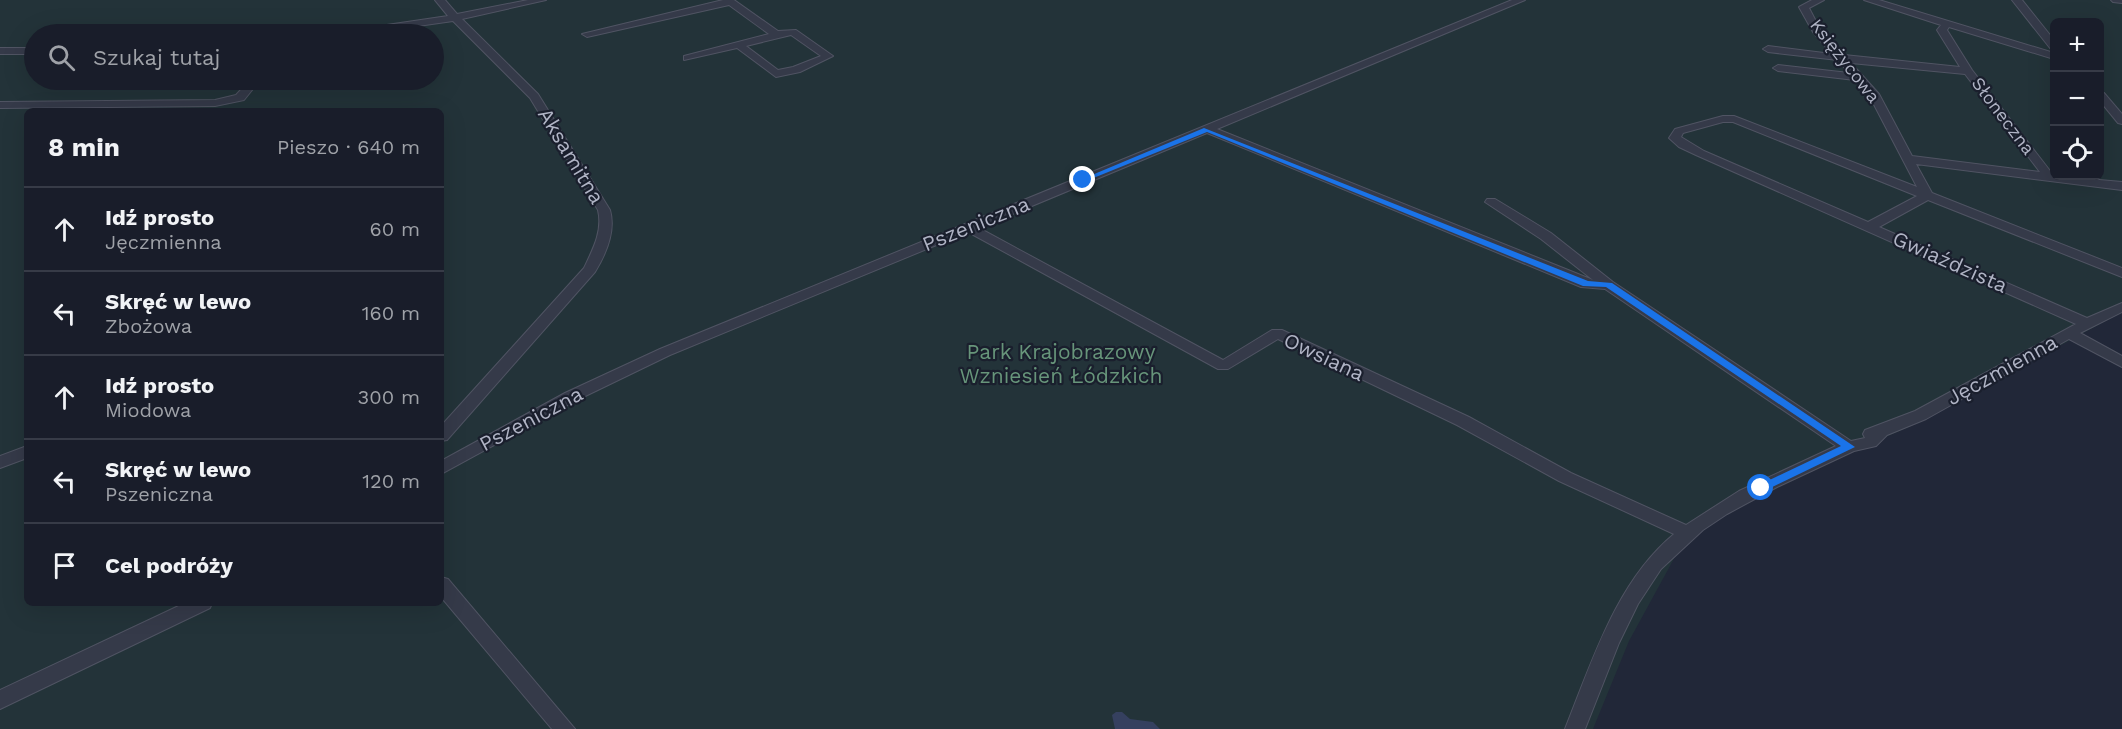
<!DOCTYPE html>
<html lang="pl">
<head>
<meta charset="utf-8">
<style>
  body { margin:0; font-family:"Work Sans",sans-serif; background:#262a36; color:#f1f3f6 }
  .controls { position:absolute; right:18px; top:18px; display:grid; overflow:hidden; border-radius:9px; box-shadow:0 6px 24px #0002 }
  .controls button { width:54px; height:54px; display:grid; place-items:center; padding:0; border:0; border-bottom:2px solid #373b47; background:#191d2a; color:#f1f3f6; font:30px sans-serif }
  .stop { position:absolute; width:18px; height:18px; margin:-14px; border:4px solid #1a73e8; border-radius:50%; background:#fff }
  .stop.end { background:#1a73e8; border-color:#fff; box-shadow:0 2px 6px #0008 }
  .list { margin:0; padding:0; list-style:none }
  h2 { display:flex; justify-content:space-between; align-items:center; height:78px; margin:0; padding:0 24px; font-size:26px }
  h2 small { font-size:20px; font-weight:400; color:#9fa2a8 }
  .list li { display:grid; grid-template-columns:39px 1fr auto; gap:18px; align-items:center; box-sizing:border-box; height:84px; padding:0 24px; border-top:2px solid #373b47 }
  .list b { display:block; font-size:22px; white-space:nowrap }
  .list p { margin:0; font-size:20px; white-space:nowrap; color:#9fa2a8 }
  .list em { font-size:20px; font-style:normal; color:#9fa2a8 }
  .icon { flex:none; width:33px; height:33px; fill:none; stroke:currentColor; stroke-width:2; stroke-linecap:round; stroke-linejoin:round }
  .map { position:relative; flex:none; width:2122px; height:729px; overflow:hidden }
  .search { position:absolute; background:#191d2a; box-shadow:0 6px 24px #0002; left:24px; top:24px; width:420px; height:66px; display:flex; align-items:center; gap:15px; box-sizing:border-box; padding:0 21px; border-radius:33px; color:#9fa2a8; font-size:22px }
  .panel { position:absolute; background:#191d2a; box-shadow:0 6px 24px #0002; left:24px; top:108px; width:420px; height:498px; border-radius:9px }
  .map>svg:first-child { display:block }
  .green { fill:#233339; fill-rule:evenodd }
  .water { fill:#35405f }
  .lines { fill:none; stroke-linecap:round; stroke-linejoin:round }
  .minor-casing { stroke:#505463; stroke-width:2 }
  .minor { fill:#353a49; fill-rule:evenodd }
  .route { fill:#1a73e8 }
  .labels { text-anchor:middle; stroke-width:4.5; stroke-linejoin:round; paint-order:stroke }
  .far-street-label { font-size:18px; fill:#b0b4c5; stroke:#1a1f2d }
  .street-label { font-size:21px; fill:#b0b4c5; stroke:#1a1f2d }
  .park-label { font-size:21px; fill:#67957a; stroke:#1a1f2d }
</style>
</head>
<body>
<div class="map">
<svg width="2122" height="729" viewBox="0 0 2122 729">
  <rect width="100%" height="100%" fill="#212738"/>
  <path class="green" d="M0,0H2122V312L1920,422L1820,466L1688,533L1629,641L1593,729H0ZM2054,22H2100V176H2054ZM34,34H434V80H34ZM27,111H441V603H27Z"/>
  <path class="water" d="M1116,712H1122L1130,719L1153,722L1160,729H1115L1112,715Z"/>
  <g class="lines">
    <defs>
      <path id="minor" d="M435,0H445L457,14L528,0H546L462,19L538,94L610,210C616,231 606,254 595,272L447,440L441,441V426L584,268C593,249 603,231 598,210L530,98L453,21L362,34H341L346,31L448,16Z
        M723,0H734L778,31L796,30L833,56L800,72L776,77L737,48L684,60V56L769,34L729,5L587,37L582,34ZM791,35L821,56L793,67L778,70L746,46Z
        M1512,0H1525L1217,129L1593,280L1541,239L1485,202L1487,199H1495L1551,233L1613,282L1851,441L1865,438L1863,434L1865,430L1915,411L2076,324L1696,155L1679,147L1669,138L1675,129L1723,116H1734L1917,187L1869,95L1855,80L1778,71L1773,68L1778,65L1849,73L1838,60L1768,52L1763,49L1768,46L1832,54L1813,32L1799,7L1812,0H1824L1809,8L1820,29L1844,55L1960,67L1937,30L1941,25L1864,0H1879L2054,53V59L1949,27L1947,30L1972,70L2054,176L2122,182V190L1916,164L1932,193L2122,268V277L1928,200L1879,227L2087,318L2122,303V312L2080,333L2122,356V367L2069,339L1926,419L1887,435L1876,446L1854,451L1777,487L1727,514L1703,530L1661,569L1638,604L1619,643L1585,729H1565C1592,662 1616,582 1674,534L1559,481L1457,425L1278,339L1228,369H1218L968,232L670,355L575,401L441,474V461L565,393L660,349ZM1851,63L1965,74L2040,172L1912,156L1879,94ZM1723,122H1733L1917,196L1868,222L1704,151L1681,137L1683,133ZM1207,133L1581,287L1605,289L1836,446L1739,491L1686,525L1571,473L1469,417L1282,330H1272L1223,360L979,228Z
        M2012,0H2022L2054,40V49L2050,48Z
        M2111,0H2122V3L2113,2Z
        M0,48H34V54H0Z
        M250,80H260L244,100L215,106L0,108V102L215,100L236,95Z
        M2100,92L2104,93L2122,114V124L2118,123L2100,101Z
        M27,446V458L0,468V456Z
        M441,577L448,579L575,729H552L441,597Z
        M185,603H212L210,608L0,709V690Z"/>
    </defs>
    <use href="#minor" class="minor-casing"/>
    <use href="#minor" class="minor"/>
  </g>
  <path class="route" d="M1204,128L1588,281L1612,283L1855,447L1764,491H1757V486L1841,446L1606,287L1583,286L1207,132L1086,181L1080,180Z"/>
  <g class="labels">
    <g class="far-street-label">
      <text transform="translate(1845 61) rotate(52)" y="6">Księżycowa</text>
      <text transform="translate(2003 116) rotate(53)" y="6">Słoneczna</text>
    </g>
    <g class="street-label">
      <text transform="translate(571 156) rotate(59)" y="7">Aksamitna</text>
      <text transform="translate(976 224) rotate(-22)" y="7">Pszeniczna</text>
      <text transform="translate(1950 262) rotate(24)" y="7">Gwiaździsta</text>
      <text transform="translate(1324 357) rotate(25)" y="7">Owsiana</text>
      <text transform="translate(2002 370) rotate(-29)" y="7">Jęczmienna</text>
      <text transform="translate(531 419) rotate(-28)" y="7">Pszeniczna</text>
    </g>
    <g class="park-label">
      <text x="1061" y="359">Park Krajobrazowy<tspan x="1061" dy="24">Wzniesień Łódzkich</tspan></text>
    </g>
  </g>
</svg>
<div class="controls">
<button>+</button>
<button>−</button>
<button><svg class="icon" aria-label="locate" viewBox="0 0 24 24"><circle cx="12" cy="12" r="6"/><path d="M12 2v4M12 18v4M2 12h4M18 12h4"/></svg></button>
</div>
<div class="stop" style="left:1761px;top:488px"></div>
<div class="stop end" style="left:1083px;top:180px"></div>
<div class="search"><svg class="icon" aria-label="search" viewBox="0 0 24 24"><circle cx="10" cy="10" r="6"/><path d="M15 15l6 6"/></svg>Szukaj tutaj</div>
<section class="panel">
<h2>8 min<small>Pieszo · 640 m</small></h2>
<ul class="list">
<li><svg class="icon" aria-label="ahead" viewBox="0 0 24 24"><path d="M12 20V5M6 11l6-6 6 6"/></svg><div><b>Idź prosto</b><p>Jęczmienna</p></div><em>60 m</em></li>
<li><svg class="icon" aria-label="left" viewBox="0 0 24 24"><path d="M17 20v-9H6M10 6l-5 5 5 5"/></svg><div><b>Skręć w lewo</b><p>Zbożowa</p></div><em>160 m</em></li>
<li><svg class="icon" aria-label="ahead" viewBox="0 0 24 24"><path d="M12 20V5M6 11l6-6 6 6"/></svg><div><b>Idź prosto</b><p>Miodowa</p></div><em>300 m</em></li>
<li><svg class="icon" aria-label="left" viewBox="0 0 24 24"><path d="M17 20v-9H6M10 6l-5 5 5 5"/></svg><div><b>Skręć w lewo</b><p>Pszeniczna</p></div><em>120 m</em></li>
<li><svg class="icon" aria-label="arrive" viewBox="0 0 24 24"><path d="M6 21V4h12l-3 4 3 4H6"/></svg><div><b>Cel podróży</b></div></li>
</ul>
</section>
</div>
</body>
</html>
